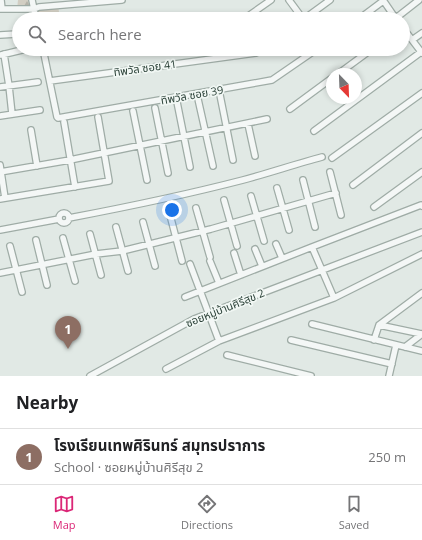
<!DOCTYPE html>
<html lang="en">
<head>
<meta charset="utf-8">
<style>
  body { margin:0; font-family:"Open Sans","Noto Sans Thai",sans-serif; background:#f2f2f2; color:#202124 }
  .compass { position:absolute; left:326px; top:68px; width:36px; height:36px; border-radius:50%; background:#fff; box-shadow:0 2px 6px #0003; rotate:157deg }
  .you { position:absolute; left:172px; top:210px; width:14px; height:14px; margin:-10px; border:3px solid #fff; border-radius:50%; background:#1a73e8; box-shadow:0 0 0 6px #1a73e833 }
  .badge { display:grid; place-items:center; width:26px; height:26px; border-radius:50%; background:#db2777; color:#fff; font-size:13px; font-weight:700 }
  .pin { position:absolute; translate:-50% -33px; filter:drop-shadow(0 1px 2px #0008) }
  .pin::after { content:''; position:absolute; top:21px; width:14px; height:12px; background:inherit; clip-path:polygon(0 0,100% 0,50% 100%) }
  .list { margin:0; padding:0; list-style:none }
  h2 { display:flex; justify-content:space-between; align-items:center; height:52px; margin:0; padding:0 16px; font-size:17px }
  h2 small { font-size:13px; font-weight:400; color:#757577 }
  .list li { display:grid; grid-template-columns:26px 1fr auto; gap:12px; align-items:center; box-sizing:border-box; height:56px; padding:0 16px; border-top:1px solid #e0e0e0 }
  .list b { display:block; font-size:15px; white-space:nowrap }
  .list p { margin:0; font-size:13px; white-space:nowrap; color:#757577 }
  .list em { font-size:13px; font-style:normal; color:#757577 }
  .icon { flex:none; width:22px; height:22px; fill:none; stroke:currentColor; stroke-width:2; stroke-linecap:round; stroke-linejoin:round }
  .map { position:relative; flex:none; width:422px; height:376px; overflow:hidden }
  .search { position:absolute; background:#fff; box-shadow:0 2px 6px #0003; left:12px; right:12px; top:12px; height:44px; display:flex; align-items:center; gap:10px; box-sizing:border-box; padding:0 14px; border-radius:22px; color:#757577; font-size:15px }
  .sheet { height:108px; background:#fff }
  nav { display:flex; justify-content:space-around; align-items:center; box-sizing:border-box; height:56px; border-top:1px solid #e0e0e0; background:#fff; font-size:11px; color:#757577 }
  nav a { display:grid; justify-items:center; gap:2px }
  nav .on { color:#db2777 }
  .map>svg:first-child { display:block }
  .forest { fill:url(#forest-firs) }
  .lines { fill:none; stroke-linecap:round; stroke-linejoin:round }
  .minor-casing { stroke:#9faca6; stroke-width:8 }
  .minor { stroke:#f4f7f6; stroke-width:5.5 }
  .labels { text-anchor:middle; stroke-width:3.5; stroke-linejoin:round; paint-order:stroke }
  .street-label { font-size:11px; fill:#2a4037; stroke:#f1f7f4 }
</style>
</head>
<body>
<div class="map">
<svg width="422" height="376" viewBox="0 0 422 376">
  <defs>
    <pattern id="forest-firs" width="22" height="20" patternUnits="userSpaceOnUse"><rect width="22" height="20" fill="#d2cec3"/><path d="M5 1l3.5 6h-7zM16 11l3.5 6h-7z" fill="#b4b2a8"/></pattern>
  </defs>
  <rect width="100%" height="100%" fill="#e1e9e5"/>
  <path class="forest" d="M18,0H32L34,9L58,5L60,19H36L34,9H17Z"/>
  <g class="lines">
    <defs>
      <path id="minor" d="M1,0L2,9
        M32,0L36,19
        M289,0L303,19
        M383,0L396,19
        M0,9H34L39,7L122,0
        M396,18L419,0
        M244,19L271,0
        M304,19L330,0
        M359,19L383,1
        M403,28L422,53
        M0,35L17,34
        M412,40L422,33
        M43,49L57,117L58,118L272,80L317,49
        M4,54L9,86L12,114
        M1,55L26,49
        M338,74L372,49
        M50,81L256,53L263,49
        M0,87L38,82
        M220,95L233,160
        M198,99L213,166
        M177,102L190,167
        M155,108L168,173
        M290,109L332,78
        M133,111L147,180
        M0,116L40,110
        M64,122L75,187
        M248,124L255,156
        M31,130L37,166
        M314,131L421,52
        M332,158L422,93
        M0,165L5,198
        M0,172L70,160L267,119
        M330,172L341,215
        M303,180L315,227
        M353,185L422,133
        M277,188L289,230
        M251,196L264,241
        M0,199L109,181L98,117
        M224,200L237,246
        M374,207L422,172
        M196,208L210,257
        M59 218a5 5 0 1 1 10 0a5 5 0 1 1-10 0Z
        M170,215L182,261
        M69,218C127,207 185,195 243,180C269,173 296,164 322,157
        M143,222L155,266
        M116,227L128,271
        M0,230L59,219
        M90,234L101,275
        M63,238L75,281
        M36,240L47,285
        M276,244L282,258
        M10,246L22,292
        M312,247L421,205L422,206
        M255,249L262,266
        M234,253L241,275
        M210,261L219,283
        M190,264L219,341
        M0,273L96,254L122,251L211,229L336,193
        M185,297L312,247L334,298
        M312,324L422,351
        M379,325L422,334
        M291,340L392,364
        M374,340L379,325L422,293
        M405,347L422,334
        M227,355L311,376
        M166,369L219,341L334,298L422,254
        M90,376L194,319L422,232
        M389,376L396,345"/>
    </defs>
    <use href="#minor" class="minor-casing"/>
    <use href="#minor" class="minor"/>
  </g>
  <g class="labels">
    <g class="street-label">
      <text transform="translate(145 68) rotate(-8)" y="4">ทิพวัล ซอย 41</text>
      <text transform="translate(192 95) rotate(-10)" y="4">ทิพวัล ซอย 39</text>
      <text transform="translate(225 308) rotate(-22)" y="4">ซอยหมู่บ้านศิรีสุข 2</text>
    </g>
  </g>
</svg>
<svg class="compass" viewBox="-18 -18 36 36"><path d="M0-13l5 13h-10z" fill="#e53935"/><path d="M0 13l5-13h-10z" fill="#757577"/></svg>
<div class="you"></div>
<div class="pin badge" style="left:68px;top:349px;background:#8d6e63">1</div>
<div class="search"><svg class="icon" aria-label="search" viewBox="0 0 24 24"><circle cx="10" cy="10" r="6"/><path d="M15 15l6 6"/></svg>Search here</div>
</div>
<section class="sheet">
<h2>Nearby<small></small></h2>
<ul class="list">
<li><span class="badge" style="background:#8d6e63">1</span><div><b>โรงเรียนเทพศิรินทร์ สมุทรปราการ</b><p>School · ซอยหมู่บ้านศิรีสุข 2</p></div><em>250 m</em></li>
</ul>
</section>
<nav>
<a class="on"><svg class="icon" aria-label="map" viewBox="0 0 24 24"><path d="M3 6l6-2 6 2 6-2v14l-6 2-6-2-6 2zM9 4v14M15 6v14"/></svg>Map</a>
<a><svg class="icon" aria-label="directions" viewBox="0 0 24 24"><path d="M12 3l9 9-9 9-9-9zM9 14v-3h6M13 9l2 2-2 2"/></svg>Directions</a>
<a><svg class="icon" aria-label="saved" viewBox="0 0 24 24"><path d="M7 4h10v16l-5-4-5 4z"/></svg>Saved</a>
</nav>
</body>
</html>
